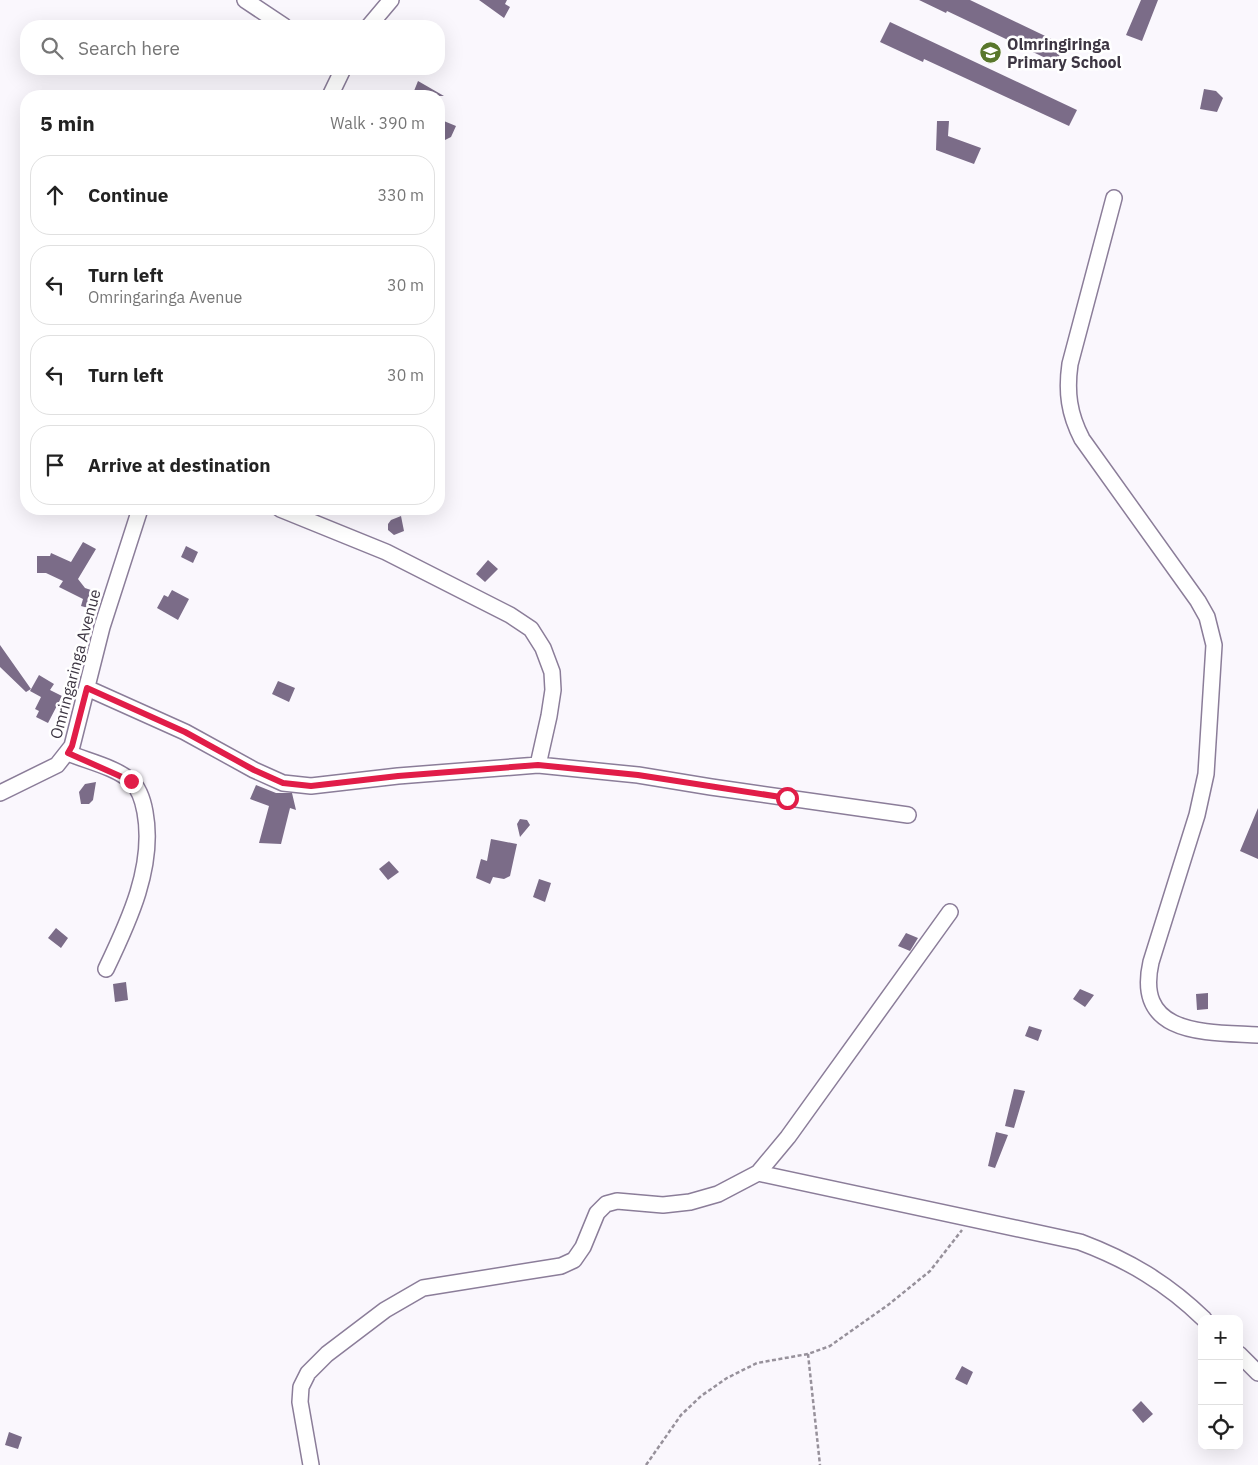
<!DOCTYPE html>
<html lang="en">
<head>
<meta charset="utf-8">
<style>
  body { margin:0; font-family:"IBM Plex Sans",sans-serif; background:#f6f6f6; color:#222 }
  .controls { position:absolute; right:15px; bottom:15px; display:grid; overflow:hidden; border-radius:10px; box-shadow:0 5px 20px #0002 }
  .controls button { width:45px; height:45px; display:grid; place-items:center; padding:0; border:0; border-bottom:1px solid #e0e0e0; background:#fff; color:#222; font:25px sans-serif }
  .stop { position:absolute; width:15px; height:15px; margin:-11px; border:4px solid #e11d48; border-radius:50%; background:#fff }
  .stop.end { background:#e11d48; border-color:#fff; box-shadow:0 1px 5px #0008 }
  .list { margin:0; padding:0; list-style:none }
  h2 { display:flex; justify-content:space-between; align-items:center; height:65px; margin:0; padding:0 20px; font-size:21px }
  h2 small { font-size:16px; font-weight:400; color:#767676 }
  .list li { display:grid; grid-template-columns:32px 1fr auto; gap:15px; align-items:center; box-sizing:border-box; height:80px; margin:0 10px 10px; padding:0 10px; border:1px solid #e0e0e0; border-radius:20px }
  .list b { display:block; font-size:19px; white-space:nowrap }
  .list p { margin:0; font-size:16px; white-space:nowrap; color:#767676 }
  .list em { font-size:16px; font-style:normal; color:#767676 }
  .icon { flex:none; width:28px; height:28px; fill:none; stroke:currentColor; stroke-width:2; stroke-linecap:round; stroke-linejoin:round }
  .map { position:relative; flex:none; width:1258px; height:1465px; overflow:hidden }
  .search { position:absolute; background:#fff; box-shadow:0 5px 20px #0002; left:20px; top:20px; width:425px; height:55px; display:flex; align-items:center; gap:12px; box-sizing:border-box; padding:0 18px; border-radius:20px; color:#767676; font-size:19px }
  .panel { position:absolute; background:#fff; box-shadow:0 5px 20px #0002; left:20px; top:90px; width:425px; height:425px; border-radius:20px }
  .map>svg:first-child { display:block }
  .building { fill:#7b6c88 }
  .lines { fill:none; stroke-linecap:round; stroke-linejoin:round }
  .street-casing { stroke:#8b7d99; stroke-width:18 }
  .path { stroke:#97919b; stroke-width:2.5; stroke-dasharray:4 2.5; stroke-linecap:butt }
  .street { stroke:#fff; stroke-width:15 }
  .route { stroke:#e11d48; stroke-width:6 }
  .labels { text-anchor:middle; stroke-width:5; stroke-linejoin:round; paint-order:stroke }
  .poi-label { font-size:16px; font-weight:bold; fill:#3d3643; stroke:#fff; text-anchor:start }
  .street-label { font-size:16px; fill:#3d3643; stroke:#fff }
</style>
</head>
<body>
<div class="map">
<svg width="1258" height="1465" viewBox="0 0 1258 1465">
  <rect width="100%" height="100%" fill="#faf7fd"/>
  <path class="building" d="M479,0H507L505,4L510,7L504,18Z
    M919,0H970L1064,45L1056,63L947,11L946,13Z
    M1141,0H1158L1142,41L1126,35Z
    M890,22L1077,110L1069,126L924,59L923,62L880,42Z
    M418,81L444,96H412Z
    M1204,89L1216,91L1223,98L1217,112L1200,109Z
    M439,119L456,126L451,137L439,143Z
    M937,121H949L948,136L981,148L974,164L936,150Z
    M401,516L404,531L394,535L388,530V524L391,520Z
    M83,542L96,549L78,579L85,588L100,593L97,602L99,604V607L96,605L95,610L81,606L83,599L59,587L63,581L46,573H37V556H50L51,553L71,562Z
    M186,546L198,552L193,563L181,557Z
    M488,560L498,569L485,582L476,574Z
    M172,590L189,599L178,620L157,608L164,595L168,597Z
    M0,645L31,689L26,692L0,667Z
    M39,675L54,684L50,690L62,696L48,723L36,717L39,711L35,709L41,697L30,691Z
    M278,681L295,688L289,702L272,694Z
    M96,782L93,800L89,804H81L79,792L85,784Z
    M256,785L276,793H292L296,810L290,808L281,844L259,843L269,806L250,799Z
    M1258,808V859L1240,851Z
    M520,819L527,820L530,825L520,837L517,824Z
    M491,839L517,844L510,876L504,879L493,877L490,884L476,878L481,859L487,861Z
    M389,861L399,872L388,880L379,869Z
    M539,879L551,883L545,902L533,897Z
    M56,928L68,938L61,948L48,938Z
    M906,933L918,938L910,951L898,946Z
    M126,982L128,1000L115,1002L113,984Z
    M1080,989L1094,995L1085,1007L1073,999Z
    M1208,993V1009L1197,1010L1196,994Z
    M1029,1026L1042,1030L1038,1041L1025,1036Z
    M1014,1089L1025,1091L1014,1128L1005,1126Z
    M996,1132L1008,1135L995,1168L988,1166Z
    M962,1366L973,1372L967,1385L955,1379Z
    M1141,1401L1153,1414L1143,1423L1132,1410Z
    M9,1432L22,1437L18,1449L5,1445Z"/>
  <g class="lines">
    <defs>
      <path id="street" d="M245,0L284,26
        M369,26L391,0
        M330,96L343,69
        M1114,198L1070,364C1066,392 1069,414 1082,439L1198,601L1207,617L1214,645L1206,774L1197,815L1151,962C1134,1037 1208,1032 1258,1035
        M280,509L386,552L510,615L531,629L543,648L552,672L553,690L549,716L538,765
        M87,688L185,732L254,770L283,783L311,786L398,776L538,765L638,775L711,787L908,815
        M68,753C87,761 115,767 131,781C140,789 143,801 145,812C155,866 129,921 106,969
        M0,793L57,765L72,746L102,627L140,509
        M758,1173L1080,1242C1128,1260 1167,1283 1204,1319
        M1239,1354L1258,1373
        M311,1465L300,1402L301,1387L308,1373L327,1354L385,1310L423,1288L561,1266L574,1260L583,1247L597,1213L606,1204L617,1201L663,1205L690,1202L718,1194L758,1173L788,1137L950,912"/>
    </defs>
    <use href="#street" class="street-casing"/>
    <path class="path" d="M808,1354L820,1465
      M646,1465L681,1415L701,1396L727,1378L757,1363L808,1354L830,1346L888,1305L930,1271L962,1230"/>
    <use href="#street" class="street"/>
  </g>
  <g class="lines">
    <path class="route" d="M131,781L68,753L72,746L87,688L185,732L254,770L283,783L311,786L398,776L538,765L638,775L787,798"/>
  </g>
  <defs>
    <symbol id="school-disc" viewBox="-11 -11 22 22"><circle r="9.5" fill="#59772c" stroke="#fff"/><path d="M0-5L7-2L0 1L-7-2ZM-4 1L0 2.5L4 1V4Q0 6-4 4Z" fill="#fff"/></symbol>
  </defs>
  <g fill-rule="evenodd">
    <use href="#school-disc" x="978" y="40" width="25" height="25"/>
  </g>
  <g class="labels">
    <g class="poi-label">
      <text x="1007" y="50">Olmringiringa<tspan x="1007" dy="18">Primary School</tspan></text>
    </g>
    <g class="street-label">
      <text transform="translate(75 664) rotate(-75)" y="6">Omringaringa Avenue</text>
    </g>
  </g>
</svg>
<div class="controls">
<button>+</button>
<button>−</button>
<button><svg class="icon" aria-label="locate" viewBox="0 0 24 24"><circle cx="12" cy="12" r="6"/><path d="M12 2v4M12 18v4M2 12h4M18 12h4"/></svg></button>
</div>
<div class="stop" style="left:787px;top:798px"></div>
<div class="stop end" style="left:131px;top:781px"></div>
<div class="search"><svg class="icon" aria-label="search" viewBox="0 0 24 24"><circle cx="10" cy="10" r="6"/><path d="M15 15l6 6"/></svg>Search here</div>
<section class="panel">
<h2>5 min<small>Walk · 390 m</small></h2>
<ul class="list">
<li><svg class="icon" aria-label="ahead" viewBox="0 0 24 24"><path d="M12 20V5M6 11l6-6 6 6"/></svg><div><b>Continue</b></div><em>330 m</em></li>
<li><svg class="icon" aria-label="left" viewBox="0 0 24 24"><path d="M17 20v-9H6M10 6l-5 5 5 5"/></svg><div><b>Turn left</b><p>Omringaringa Avenue</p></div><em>30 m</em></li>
<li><svg class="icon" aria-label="left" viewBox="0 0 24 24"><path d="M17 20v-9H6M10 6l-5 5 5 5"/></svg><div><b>Turn left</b></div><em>30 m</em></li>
<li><svg class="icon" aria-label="arrive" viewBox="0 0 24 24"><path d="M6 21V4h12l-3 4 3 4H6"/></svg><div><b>Arrive at destination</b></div></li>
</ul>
</section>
</div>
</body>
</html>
